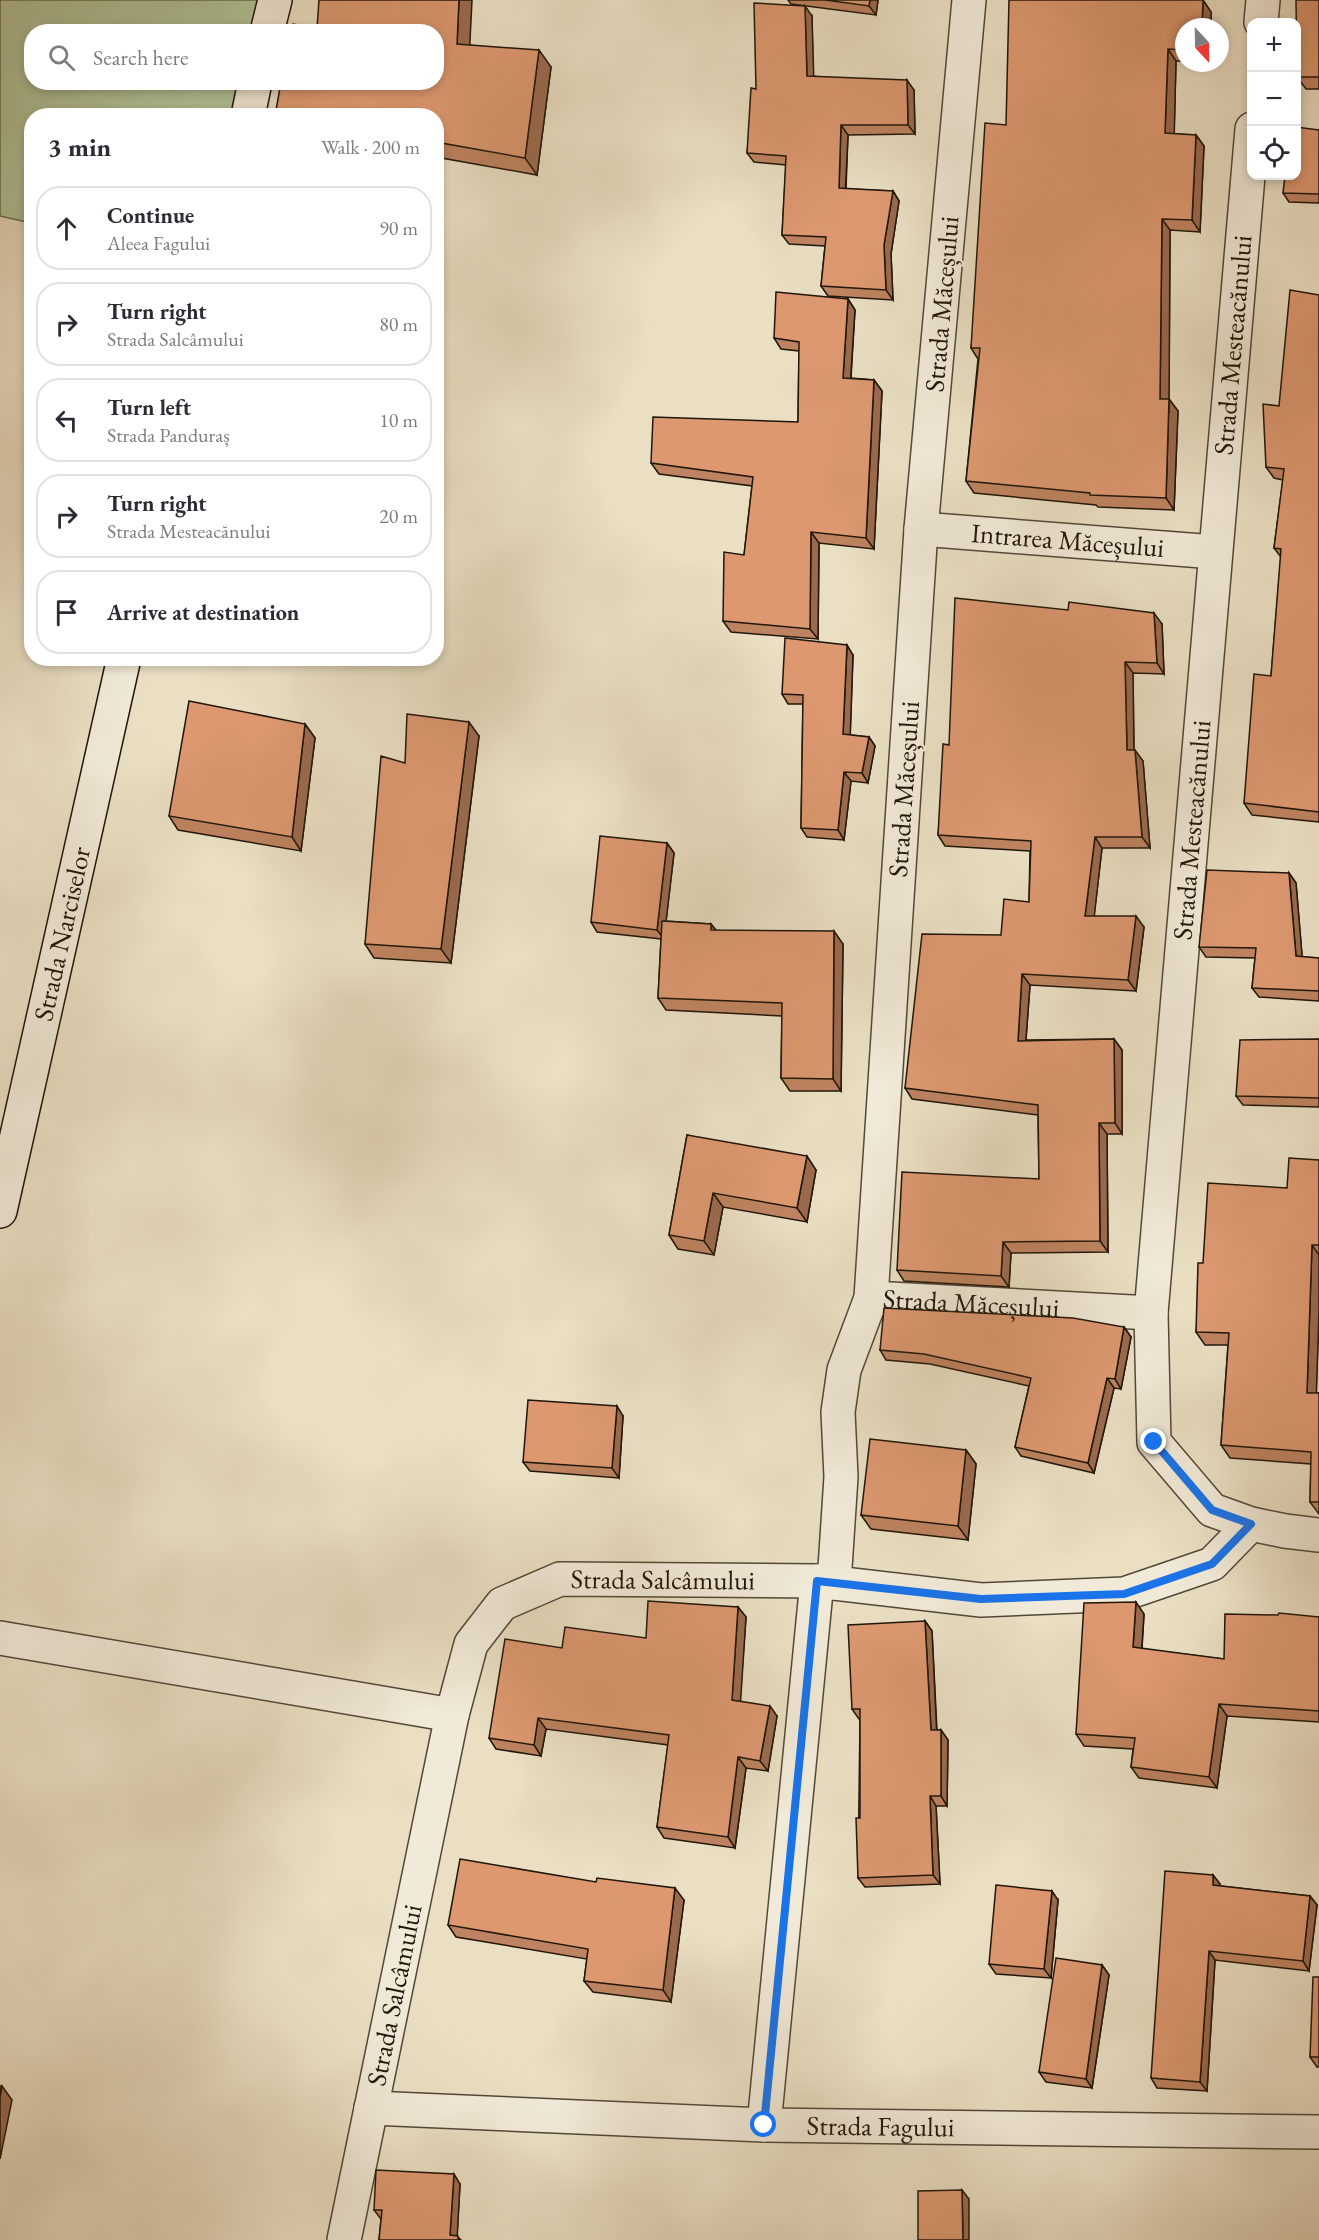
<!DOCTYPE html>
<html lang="en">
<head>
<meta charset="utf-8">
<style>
  body { margin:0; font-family:"EB Garamond",serif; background:#f2f2f3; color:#2b2b33 }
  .controls { position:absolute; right:18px; top:18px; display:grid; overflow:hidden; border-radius:12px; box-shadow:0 3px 9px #0003 }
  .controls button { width:54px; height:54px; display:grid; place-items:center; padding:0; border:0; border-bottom:2px solid #e1e1e2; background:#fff; color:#2b2b33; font:30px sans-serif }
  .compass { position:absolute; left:1175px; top:18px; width:54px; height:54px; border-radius:50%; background:#fff; box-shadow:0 3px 9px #0003; rotate:158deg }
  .stop { position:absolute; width:18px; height:18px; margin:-14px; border:4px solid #1a73e8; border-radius:50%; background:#fff }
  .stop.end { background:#1a73e8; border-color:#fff; box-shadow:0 2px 6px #0008 }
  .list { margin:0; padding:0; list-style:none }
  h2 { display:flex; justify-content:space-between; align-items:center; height:78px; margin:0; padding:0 24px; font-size:26px }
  h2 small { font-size:20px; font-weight:400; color:#7c7c81 }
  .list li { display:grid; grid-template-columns:39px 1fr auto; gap:18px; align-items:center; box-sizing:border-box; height:84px; margin:0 12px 12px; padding:0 12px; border:2px solid #e1e1e2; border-radius:24px }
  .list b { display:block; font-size:22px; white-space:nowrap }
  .list p { margin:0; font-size:20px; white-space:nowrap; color:#7c7c81 }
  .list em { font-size:20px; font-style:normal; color:#7c7c81 }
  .icon { flex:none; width:33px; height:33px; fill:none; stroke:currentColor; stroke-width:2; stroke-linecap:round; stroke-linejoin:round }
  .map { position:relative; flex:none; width:1319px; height:2240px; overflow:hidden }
  .search { position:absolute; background:#fff; box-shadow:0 3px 9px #0003; left:24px; top:24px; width:420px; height:66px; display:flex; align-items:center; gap:15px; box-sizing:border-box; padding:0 21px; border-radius:24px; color:#7c7c81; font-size:22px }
  .panel { position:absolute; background:#fff; box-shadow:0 3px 9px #0003; left:24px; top:108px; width:420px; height:558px; border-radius:24px }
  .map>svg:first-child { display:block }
  .green { fill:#b1c399; stroke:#686c52; stroke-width:1.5 }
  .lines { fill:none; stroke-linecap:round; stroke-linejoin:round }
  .street-casing { stroke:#524838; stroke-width:36 }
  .secondary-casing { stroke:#20160a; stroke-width:36 }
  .street { stroke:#f1ead8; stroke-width:33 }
  .secondary { stroke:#f1ead8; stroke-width:33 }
  .wall { fill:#be8360; stroke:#20160a; stroke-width:1.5 }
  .shaded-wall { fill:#9b6a4e; stroke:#20160a; stroke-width:1.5 }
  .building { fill:#dd9870; stroke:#20160a; stroke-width:1.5 }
  .route { stroke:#1a73e8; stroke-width:8 }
  .labels { text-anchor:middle; stroke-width:4.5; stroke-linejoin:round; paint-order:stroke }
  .street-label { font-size:27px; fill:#20160a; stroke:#f1ead8 }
</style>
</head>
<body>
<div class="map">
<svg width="1319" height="2240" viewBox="0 0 1319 2240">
  <rect width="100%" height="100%" fill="#eadfc3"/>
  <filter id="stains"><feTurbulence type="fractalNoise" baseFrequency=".00333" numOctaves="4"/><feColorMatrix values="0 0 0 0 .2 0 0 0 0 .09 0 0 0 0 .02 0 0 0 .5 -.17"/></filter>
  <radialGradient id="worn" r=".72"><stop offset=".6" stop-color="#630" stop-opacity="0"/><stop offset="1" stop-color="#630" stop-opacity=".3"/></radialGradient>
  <path class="green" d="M0,0H261L255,31L32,32V82L246,83L240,115L32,116L31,223L0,216Z"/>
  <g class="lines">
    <defs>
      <g id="street">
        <path id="s1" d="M969,0L921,529L871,1298L1151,1313"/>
        <path d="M1261,22L1263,0"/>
        <path d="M1252,129L1151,1313L1154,1442L1212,1510L1251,1524L1285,1531L1319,1535"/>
        <path id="s2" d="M921,529L1215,552"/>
        <path d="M834,1583L841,1477L838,1412L844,1370L871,1298"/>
        <path d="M0,1638L452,1715"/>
        <path id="s3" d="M371,2108L764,2125L1319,2132"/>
        <path d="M764,2125L817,1581"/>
        <path id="s4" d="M344,2240L452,1715L471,1644L502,1604L560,1579L817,1581L981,1600L1124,1594L1212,1564L1251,1524"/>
      </g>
      <g id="secondary">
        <path d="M267,32L275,0"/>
        <path d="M248,116L255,82"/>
        <path id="s5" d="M0,1211L124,658"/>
      </g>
    </defs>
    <use href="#street" class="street-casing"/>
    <use href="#secondary" class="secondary-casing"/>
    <use href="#street" class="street"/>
    <use href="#secondary" class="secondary"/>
  </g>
  <path class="wall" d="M788,0H878L876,15L791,4Z
    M1203,0L1211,12V27H1184V61H1176L1174,134L1196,135L1204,146L1200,232L1170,230L1169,399L1178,411L1174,510L1098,507L1096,505L974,493L966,481L978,359L971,348L1006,125Z
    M1319,0V89H1306L1297,77Z
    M812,16L813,76L914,90L915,134L848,135L846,189L893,191L899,201L891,254L893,300L828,296L821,286L825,246L789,244L782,235L786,165L754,162L747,153L756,89Z
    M317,28L470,45L551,67L537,175L436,157V116Z
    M1319,130V203L1289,202L1283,193Z
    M1319,295V822L1252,815L1244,803L1271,676L1281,557L1274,548L1283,480L1274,478L1266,467L1279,406Z
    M848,299L855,310L851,378L874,380L882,391L874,549L819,543L818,639L731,632L723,621L744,555L752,486L659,474L651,463L798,422L799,351L781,349L774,338Z
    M1162,624L1164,674L1133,673L1134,750L1143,761L1150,848H1102L1094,916L1144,927L1136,991L1030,985L1026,1040L1114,1039L1122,1050V1134H1107L1108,1252L1011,1253L1009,1287L904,1281L897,1270L1039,1179L1038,1115L912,1099L905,1088L1001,935L1029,902L1030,851L945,846L938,835L949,745Z
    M853,655L850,735L869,737L875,746L868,783L851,781L844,840L807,837L801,828L803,704H788L782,694Z
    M305,724L315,738L301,851L178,830L169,816Z
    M479,736L451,963L374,958L365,944L405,763Z
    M667,843L674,853L666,921L711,924L716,930L843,944L841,1091H790L781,1078L782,1016L666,1010L658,998L661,939L597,932L591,922Z
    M1289,873L1296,883L1302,957L1319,958V1001L1259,997L1252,988L1255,958L1206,957L1199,947Z
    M1319,1039V1107L1243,1105L1236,1096Z
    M687,1135L816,1170L807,1222L723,1207L714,1255L678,1249L669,1235Z
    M1319,1160V1312L1316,1393H1319V1514L1310,1502L1311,1464L1230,1458L1221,1445L1228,1345H1205L1196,1332L1203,1263Z
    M1124,1327L1131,1337L1121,1389L1114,1388L1094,1473L1021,1456L1015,1447L1029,1386L930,1364L886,1360L880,1350Z
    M623,1416L619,1478L530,1471L523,1462Z
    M966,1450L976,1464L968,1540L871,1529L861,1515Z
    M738,1607L746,1617L740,1701L777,1716L768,1771L746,1768L735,1848L664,1838L657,1827L668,1745L546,1729L541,1756L496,1749L489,1738L562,1648L646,1638Z
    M1144,1614L1142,1649L1224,1659L1319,1617V1722L1227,1716L1217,1788L1139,1778L1131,1767L1133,1749L1084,1746L1076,1734Z
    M925,1621L932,1631L937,1730H941L948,1740L947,1806H936L940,1884L865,1887L858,1878L860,1719H859L852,1709Z
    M1213,1875L1220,1884V1886L1310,1896L1317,1905L1309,1971L1215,1960L1207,2091L1157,2088L1151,2078Z
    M684,1900L671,2002L593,1992L584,1981L587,1959L456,1937L448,1925Z
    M1058,1900L1051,1978L996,1974L989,1964Z
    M1102,1965L1109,1975L1092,2088L1046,2082L1039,2072Z
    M1319,1977V2067H1317L1310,2057Z
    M460,2184L457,2236L461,2240H379L381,2219L374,2210Z"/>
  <path class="shaded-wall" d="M459,0H472L469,61L457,44Z
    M870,0H878L876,15L869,6Z
    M1203,0L1211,12V27H1202Z
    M805,6L812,16L814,86L807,76Z
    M1168,49L1176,61L1174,145L1165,133Z
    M539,50L551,67L537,175L525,158Z
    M907,80L914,90L915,134L908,125Z
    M841,125L848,135L845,198L839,188Z
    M1196,135L1204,146L1200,232L1192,220Z
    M893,191L899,201L891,254L893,300L886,290L884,245Z
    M1162,219L1170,230L1169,411L1160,399Z
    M848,299L855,310L850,388L843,378Z
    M874,380L882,391L874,549L866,538Z
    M1169,399L1178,411L1174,510L1166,498Z
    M811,532L819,543L818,639L810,629Z
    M1154,613L1162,624L1164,674L1157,663Z
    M847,645L853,655L850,744L843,734Z
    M1125,662L1133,673L1134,761L1127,750Z
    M469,722L479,736L451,963L441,949Z
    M305,724L315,738L301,851L292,837Z
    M869,737L875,746L868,783L862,773Z
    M1135,750L1143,761L1150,848L1142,837Z
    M844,772L851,781L844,840L838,830Z
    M1095,837L1102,848L1093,927L1085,916Z
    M667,843L674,853L664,939L657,930Z
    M1289,873L1296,883L1303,966L1296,956Z
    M1136,916L1144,927L1136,991L1128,980Z
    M711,924L720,936L711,930Z
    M834,931L843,944L841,1091L833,1079Z
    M1022,974L1030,985L1025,1051L1018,1041Z
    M1114,1039L1122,1050V1134L1115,1123Z
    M1099,1123L1107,1134L1108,1252L1100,1241Z
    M807,1156L816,1170L807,1222L797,1208Z
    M713,1193L723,1207L714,1255L704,1241Z
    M1003,1242L1011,1253L1009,1287L1001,1276Z
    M1312,1245L1319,1255V1312L1316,1405L1307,1393Z
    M1124,1327L1131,1337L1121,1389L1115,1379Z
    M1107,1378L1114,1388L1094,1473L1088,1463Z
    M617,1406L623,1416L619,1478L612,1468Z
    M966,1450L976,1464L968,1540L958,1526Z
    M1136,1602L1144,1614L1141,1659L1133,1647Z
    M738,1607L746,1617L740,1710L732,1700Z
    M925,1621L932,1631L937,1740L931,1730Z
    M1219,1704L1227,1716L1217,1788L1209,1777Z
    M770,1706L777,1716L768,1771L760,1761Z
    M538,1718L546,1729L541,1756L534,1745Z
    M941,1730L948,1740L947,1806L941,1796Z
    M738,1757L746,1768L735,1848L728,1837Z
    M930,1796L936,1806L940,1884L933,1875Z
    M1213,1875L1220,1884L1219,1894L1213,1885Z
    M675,1888L684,1900L671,2002L663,1990Z
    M1052,1891L1058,1900L1051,1978L1044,1969Z
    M1310,1896L1317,1905L1309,1971L1303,1961Z
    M1209,1951L1215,1960L1207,2091L1200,2082Z
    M1102,1965L1109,1975L1092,2088L1086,2079Z
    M2,2086L12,2100L0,2159V2097Z
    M454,2174L460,2184L457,2240L450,2235Z
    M962,2190L969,2199V2240H963Z"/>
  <path class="building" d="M319,0H459L457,44L539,50L525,158L436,142V116H275L281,82H436V32H292L293,24L317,28Z
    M825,0H870L869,6Z
    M1009,0H1203L1202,27H1184V50L1168,49L1165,133L1196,135L1192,220L1162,219L1160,399H1169L1166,498L1090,495V493L966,481L980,348H971L985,123L1006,125Z
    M1296,0H1319V77H1297Z
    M754,3L805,6L807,76L907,80L908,125H841L839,188L893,191L884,245L886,290L821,286L826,237L782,235L786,156L747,153L751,88L756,89Z
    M1296,127L1319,130V194L1283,193L1285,176H1296Z
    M1290,290L1319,295V812L1244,803L1254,674L1271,676L1281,549L1274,548L1284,469L1266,467L1263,404L1279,406Z
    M776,292L848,299L843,378L874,380L866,538L811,532L810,629L723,621L724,552L744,555L753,477L651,463L653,417L798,422L799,342L774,338Z
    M955,598L1068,610L1069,602L1154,613L1157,663L1125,662L1127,750H1135L1142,837H1095L1085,916H1136L1128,980L1022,974L1018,1041L1114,1039L1115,1123H1099L1100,1241L1003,1242L1001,1276L897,1270L902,1172L1039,1179L1038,1105L905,1088L922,934L1001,935L1004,899L1029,902L1031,841L938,835L943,744L949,745Z
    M785,638L847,645L843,734L869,737L862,773L844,772L838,830L801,828L803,695L782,694Z
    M189,701L305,724L292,837L169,816Z
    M407,714L469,722L441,949L365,944L381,756L405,763Z
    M600,836L667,843L657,930L591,922Z
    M1207,870L1289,873L1296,956L1319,958V991L1252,988L1256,948L1199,947Z
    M662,921L711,924V930L834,931L833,1079L781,1078L782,1003L658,998Z
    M1319,1039V1098L1236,1096L1240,1040Z
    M687,1135L807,1156L797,1208L713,1193L704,1241L669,1235Z
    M1289,1158L1319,1160V1245H1312L1307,1393H1319V1502H1310L1311,1452L1221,1445L1229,1333L1196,1332L1198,1263H1203L1208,1183L1287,1188Z
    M884,1308L1073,1318L1124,1327L1115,1379L1107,1378L1088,1463L1015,1447L1031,1378L924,1354L880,1350Z
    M528,1400L617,1406L612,1468L523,1462Z
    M870,1439L966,1450L958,1526L861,1515Z
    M648,1601L738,1607L732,1700L770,1706L760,1761L738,1757L728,1837L657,1827L669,1735L538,1718L534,1745L489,1738L505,1639L562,1648L565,1627L646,1638Z
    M1136,1602L1133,1647L1224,1659L1225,1614L1278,1615L1279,1613L1319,1617V1711L1219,1704L1209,1777L1131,1767L1135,1738L1076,1734L1084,1603Z
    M925,1621L931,1730H941V1796H930L933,1875L858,1878L856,1818H860V1709H852L848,1625Z
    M460,1859L596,1882L597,1878L675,1888L663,1990L584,1981L588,1949L448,1925Z
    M1165,1871L1213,1875V1885L1310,1896L1303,1961L1209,1951L1200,2082L1151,2078Z
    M996,1885L1052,1891L1044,1969L989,1964Z
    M1056,1958L1102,1965L1086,2079L1039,2072Z
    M1313,1977H1319V2057H1310Z
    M0,2086H2L0,2097Z
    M376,2170L454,2174L450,2235L458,2236V2240H379L382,2210H374Z
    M962,2190L963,2240H918V2191Z"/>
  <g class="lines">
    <path class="route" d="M764,2125L817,1581L981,1599L1124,1594L1212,1564L1251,1524L1212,1510L1154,1442"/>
  </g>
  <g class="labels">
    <g class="street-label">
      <text transform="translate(942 304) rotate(-85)" y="9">Strada Măceșului</text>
      <text transform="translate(1233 345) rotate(-85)" y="9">Strada Mesteacănului</text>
      <text dy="9" stroke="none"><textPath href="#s2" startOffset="147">Intrarea Măceșului</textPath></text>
      <text transform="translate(904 789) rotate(-86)" y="9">Strada Măceșului</text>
      <text transform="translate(1192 830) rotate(-85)" y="9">Strada Mesteacănului</text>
      <text dy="9" stroke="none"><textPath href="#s5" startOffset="284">Strada Narciselor</textPath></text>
      <text dy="9" stroke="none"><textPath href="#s1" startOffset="1402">Strada Măceșului</textPath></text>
      <text dy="9" stroke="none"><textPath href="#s4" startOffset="826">Strada Salcâmului</textPath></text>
      <text dy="9" stroke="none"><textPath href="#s4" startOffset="250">Strada Salcâmului</textPath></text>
      <text dy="9" stroke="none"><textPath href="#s3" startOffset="510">Strada Fagului</textPath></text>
    </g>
  </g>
  <rect width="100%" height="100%" filter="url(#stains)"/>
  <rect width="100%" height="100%" fill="url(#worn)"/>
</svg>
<div class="controls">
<button>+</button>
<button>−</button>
<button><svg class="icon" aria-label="locate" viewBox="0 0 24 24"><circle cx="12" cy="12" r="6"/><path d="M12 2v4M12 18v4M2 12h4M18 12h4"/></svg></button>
</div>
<svg class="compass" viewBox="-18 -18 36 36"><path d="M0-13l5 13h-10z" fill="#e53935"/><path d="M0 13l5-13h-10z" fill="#7c7c81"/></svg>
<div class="stop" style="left:764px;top:2125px"></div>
<div class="stop end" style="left:1154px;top:1442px"></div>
<div class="search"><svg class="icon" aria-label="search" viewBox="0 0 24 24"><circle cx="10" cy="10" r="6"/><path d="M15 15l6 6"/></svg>Search here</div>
<section class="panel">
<h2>3 min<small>Walk · 200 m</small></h2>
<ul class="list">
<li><svg class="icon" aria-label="ahead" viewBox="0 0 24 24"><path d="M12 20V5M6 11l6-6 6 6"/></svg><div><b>Continue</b><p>Aleea Fagului</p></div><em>90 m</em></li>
<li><svg class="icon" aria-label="right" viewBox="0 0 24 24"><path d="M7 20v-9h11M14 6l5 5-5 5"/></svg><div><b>Turn right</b><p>Strada Salcâmului</p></div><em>80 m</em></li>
<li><svg class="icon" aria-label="left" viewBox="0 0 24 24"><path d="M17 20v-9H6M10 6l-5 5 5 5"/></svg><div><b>Turn left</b><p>Strada Panduraș</p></div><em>10 m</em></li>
<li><svg class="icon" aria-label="right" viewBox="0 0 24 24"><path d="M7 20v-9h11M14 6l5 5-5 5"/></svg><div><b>Turn right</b><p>Strada Mesteacănului</p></div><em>20 m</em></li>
<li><svg class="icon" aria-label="arrive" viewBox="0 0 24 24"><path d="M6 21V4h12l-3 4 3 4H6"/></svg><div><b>Arrive at destination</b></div></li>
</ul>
</section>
</div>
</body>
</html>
